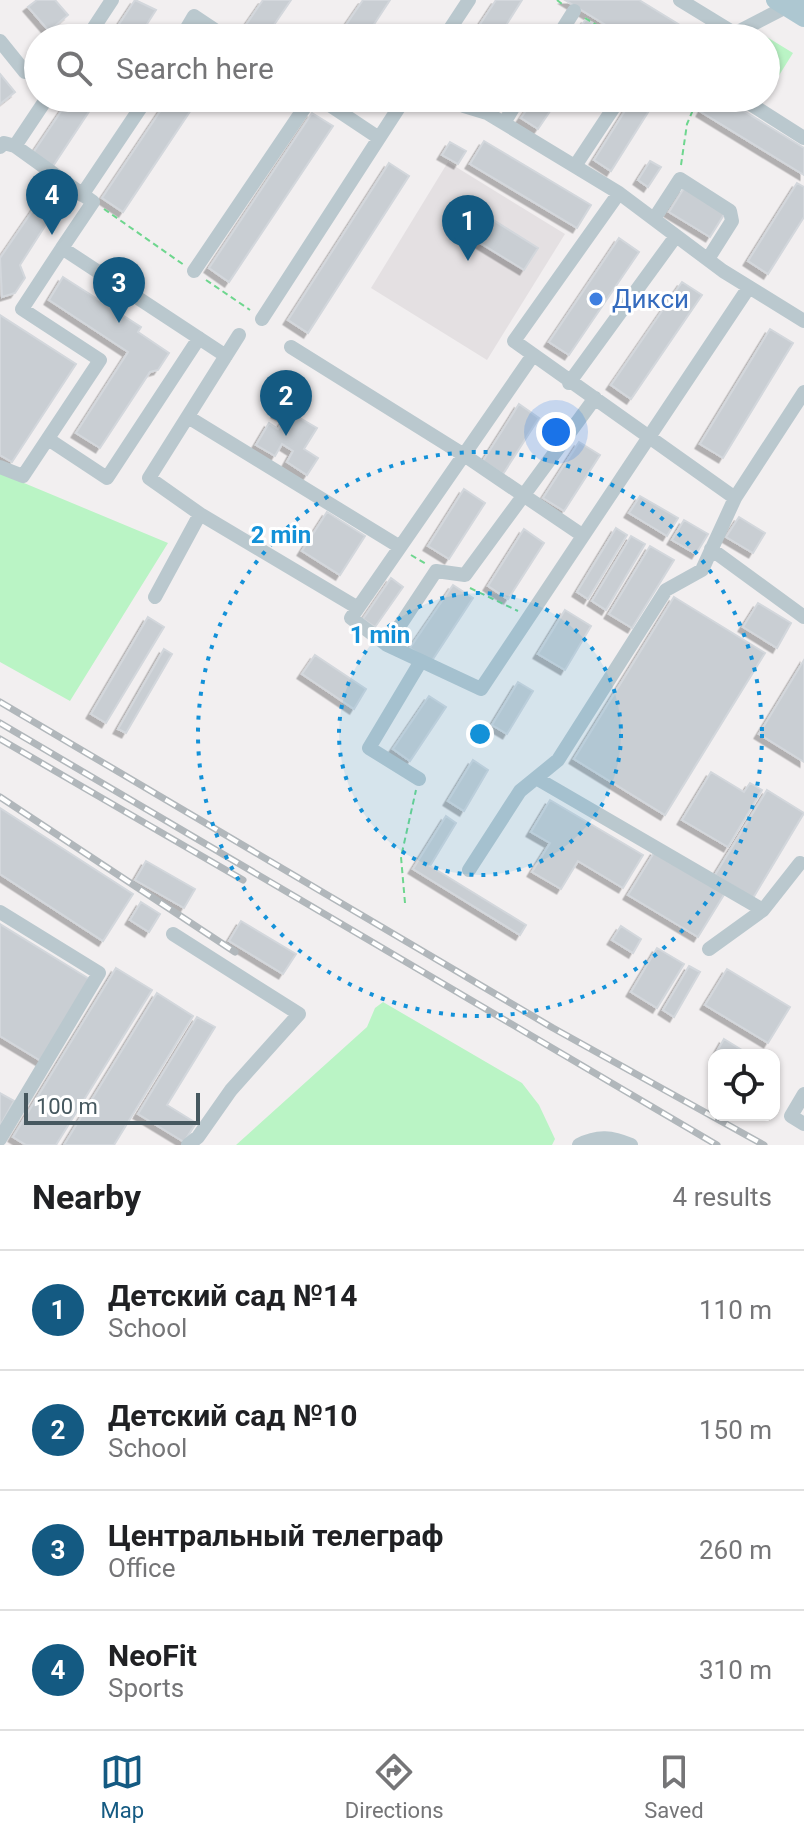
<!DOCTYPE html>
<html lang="en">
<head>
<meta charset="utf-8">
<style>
  body { margin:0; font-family:Roboto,sans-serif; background:#f6f6f6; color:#202124 }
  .controls { position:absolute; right:24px; bottom:24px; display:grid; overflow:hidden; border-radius:16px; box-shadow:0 2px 6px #0004 }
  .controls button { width:72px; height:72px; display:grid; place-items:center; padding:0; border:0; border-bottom:2px solid #e0e0e0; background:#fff; color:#202124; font:40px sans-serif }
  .scale { position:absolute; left:24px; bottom:20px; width:176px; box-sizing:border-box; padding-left:8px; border:4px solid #46585f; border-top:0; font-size:22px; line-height:28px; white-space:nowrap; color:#46585f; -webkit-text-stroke:6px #fff; paint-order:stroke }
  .you { position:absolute; left:556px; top:432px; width:28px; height:28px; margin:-20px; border:6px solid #fff; border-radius:50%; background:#1a73e8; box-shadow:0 0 0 12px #1a73e833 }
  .badge { display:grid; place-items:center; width:52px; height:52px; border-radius:50%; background:#145a82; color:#fff; font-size:26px; font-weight:700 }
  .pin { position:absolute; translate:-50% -66px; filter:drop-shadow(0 2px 4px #0008) }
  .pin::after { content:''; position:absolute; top:42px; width:28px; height:24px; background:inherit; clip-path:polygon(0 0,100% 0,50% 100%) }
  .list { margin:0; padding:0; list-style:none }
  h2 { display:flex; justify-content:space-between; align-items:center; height:104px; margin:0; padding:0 32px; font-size:34px }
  h2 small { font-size:26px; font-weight:400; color:#757577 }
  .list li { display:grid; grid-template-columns:52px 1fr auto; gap:24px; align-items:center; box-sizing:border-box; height:120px; padding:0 32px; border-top:2px solid #e0e0e0 }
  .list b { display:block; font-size:30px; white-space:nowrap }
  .list p { margin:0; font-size:26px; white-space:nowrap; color:#757577 }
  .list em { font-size:26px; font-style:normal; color:#757577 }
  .icon { flex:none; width:44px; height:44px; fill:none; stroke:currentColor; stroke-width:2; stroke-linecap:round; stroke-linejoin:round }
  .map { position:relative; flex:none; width:804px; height:1145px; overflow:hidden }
  .search { position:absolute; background:#fff; box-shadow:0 2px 6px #0004; left:24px; right:24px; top:24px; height:88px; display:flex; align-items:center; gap:20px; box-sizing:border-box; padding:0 28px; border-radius:44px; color:#757577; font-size:30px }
  .sheet { height:584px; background:#fff }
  nav { display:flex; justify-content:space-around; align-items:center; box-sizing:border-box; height:112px; border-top:2px solid #e0e0e0; background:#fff; font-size:22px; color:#757577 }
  nav a { display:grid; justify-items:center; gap:4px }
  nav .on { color:#145a82 }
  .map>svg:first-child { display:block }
  .education { fill:#e4e0e2 }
  .green { fill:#baf4c5 }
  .building { fill:#c9ced3; stroke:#d3d7dc; stroke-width:2; filter:url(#shadow) }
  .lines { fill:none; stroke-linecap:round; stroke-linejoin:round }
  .path { stroke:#6ed68e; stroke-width:2; stroke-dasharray:6 4; stroke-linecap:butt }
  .minor { stroke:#bac8ce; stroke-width:14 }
  .major { stroke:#adc7d1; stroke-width:18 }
  .rail-casing { stroke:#b1b7bb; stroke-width:7 }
  .rail { stroke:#fff; stroke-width:4; stroke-dasharray:12; stroke-linecap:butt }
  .ring { fill:none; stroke:#1391d8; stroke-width:4; stroke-dasharray:4 8 }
  .shop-dot { fill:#3f7fe0; stroke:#fff; stroke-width:3 }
  .labels { text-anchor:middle; stroke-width:6; stroke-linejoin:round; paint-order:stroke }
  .shop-label { font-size:26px; fill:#366cbe; stroke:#fff; text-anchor:start }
  .centre { fill:#1391d8; stroke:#fff; stroke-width:4 }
  .ring-label { font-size:24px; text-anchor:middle; font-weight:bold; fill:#1391d8; stroke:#fff; stroke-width:6; stroke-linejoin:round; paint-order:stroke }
</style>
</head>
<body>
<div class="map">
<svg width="804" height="1145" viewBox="0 0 804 1145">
  <defs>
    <filter id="shadow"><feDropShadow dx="-4.5" dy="4.5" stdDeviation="0" flood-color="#0004"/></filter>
  </defs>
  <rect width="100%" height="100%" fill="#f2eff0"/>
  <path class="education" d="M448,162L565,234L487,360L371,288Z"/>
  <path class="green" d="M754,29L793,53L773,85L766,80V38H749Z
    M0,473L168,543L70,701L0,662Z
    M383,1002L522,1083L539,1105L555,1139L552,1145H236L367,1027L375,1008Z"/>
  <path class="building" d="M37,0H55L68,15L49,31L28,7Z
    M135,0L156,10L138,38H110Z
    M263,0H291L265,38H250L241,32Z
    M363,0H390L365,38H337Z
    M496,0H522L498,38H471Z
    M565,0H639L701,38H627Z
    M586,19L603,30L597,38H573Z
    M0,74L15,92L0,104Z
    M70,98H98L53,166L33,153Z
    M169,98H199L123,212L102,198Z
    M535,98H559L538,129L521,118Z
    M633,98H657L611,171L594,160Z
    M709,98H723L804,148V175L701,112Z
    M312,113L333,126L229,282L209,268Z
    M484,141L591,205L577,228L470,164Z
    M450,142L466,151L458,164L442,155Z
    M650,161L661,167L648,187L638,180Z
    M389,163L409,176L308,333L288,320Z
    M797,183L804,187V217L768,274L748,261Z
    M684,188L725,213L710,237L669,212Z
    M44,194L59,204L20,265L25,278L15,293L2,297L0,258Z
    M463,201L538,248L524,270L449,224Z
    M619,238L639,252L569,355L549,342Z
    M63,277L141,327L138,332L169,353L158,370L150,372L100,448L76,433L128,352L49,300Z
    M682,282L702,295L631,399L611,385Z
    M0,315L76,364L12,462L0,455Z
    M770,329L793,343L723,458L700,444Z
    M288,392L302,400L293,414L317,428L304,449L318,458L307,475L287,462L293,451L282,444L275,456L256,445L269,423L278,429L285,418L276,413Z
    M519,404L539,418L503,474L483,461Z
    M579,442L600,455L564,511L543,498Z
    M464,489L485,503L449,559L428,546Z
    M640,496L678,518L667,536L629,513Z
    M327,512L365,536L340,575L302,551Z
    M739,517L765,533L753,553L726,537Z
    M684,520L708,534L696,554L672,540Z
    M616,528L627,535L588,599L577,592Z
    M524,529L544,543L508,599L488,586Z
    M631,536L645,544L606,610L592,601Z
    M650,546L674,560L632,628L609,614Z
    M391,578L403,587L375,627L363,619Z
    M453,585L473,598L431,662L410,648Z
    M674,597L765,653L665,815L574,759Z
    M758,603L791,623L777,648L743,627Z
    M565,610L591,626L565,670L538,654Z
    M148,617L164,627L106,723L91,714Z
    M164,649L172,654L126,733L118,729Z
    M315,655L366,689L354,709L302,674Z
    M804,660V762L759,734Z
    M518,682L533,691L507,734L492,725Z
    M429,696L446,707L410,761L393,749Z
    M473,760L488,770L464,811L448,801Z
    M711,772L744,792L750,783L762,790L728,847L682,820Z
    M767,790L804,813L753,898L715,875Z
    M550,800L643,855L623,888L578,861L561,889L532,872L550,843L531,832Z
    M0,808L133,894L103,941L0,874Z
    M446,816L456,823L430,866L526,925L520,935L413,869Z
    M655,851L725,893L698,937L628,895Z
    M146,861L195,889L184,908L135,880Z
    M141,902L160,914L149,932L130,920Z
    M241,921L296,954L283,974L229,941Z
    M0,924L91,980L41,1061L0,1036Z
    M621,926L641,939L633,953L612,940Z
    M657,948L684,964L657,1008L631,992Z
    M689,966L700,972L674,1017L663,1010Z
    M116,968L152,990L56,1145H26L13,1137Z
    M727,969L790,1007L768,1043L705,1005Z
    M157,993L193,1016L114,1145H64Z
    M197,1017L215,1027L167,1105L196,1123L184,1142L138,1114Z
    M724,1039L750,1055H715Z
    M0,1093L14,1101L0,1126Z"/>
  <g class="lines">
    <path class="path" d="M557,0L562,4
      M585,18L618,38
      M681,165L687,124L698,98
      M104,209L184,265
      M206,280L250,310
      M411,555L426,564
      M470,588L518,611
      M405,903L401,857L416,790"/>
    <path class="minor" d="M680,0L729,30L731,38
      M732,35L786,7
      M87,38L112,0
      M181,38L194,16L227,38
      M444,38L469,0
      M557,38L574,11
      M0,41L25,72
      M319,98L379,138
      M454,98L464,106L487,113L619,193L723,271L804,321
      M741,98L804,138
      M504,123L519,98
      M15,146L93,202L62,248
      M0,147L4,143L15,146L47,98
      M575,166L620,98
      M619,193L514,341L735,498
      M82,195L147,98
      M654,219L680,179L730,211L732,221L708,259
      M194,271L311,98
      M262,319L405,98
      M239,335L149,478L200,514L358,608
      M291,347L464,455L582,535
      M533,355L351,618L387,645L436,571L465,575L595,398
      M569,383L676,236
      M188,417L400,547
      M48,439L107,478L199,338
      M0,467L23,476L100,360L22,309L62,248L226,356
      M711,549L804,617
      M155,597L200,514
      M387,645L481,689L749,287
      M536,778L763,910
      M419,779L369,748L421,661
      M469,870L520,791L558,760L666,590L702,570L735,498L804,392
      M0,912L99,973L0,1139
      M173,934L299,1014L231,1090L198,1137L188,1145
      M709,949L763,910L800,863
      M804,1094L791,1116L804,1124
      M579,1145C598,1135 612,1137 631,1145"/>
    <path class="major" d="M775,0L804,18
      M800,0L804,3"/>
    <defs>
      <path id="rail" d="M0,702L553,1028L764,1145
        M0,723L717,1145
        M0,739L243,880
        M0,797L235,952"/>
    </defs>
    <use href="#rail" class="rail-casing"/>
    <use href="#rail" class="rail"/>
  </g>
  <circle cx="480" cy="734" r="141" fill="#1391d8" fill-opacity=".12"/>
  <g class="ring">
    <circle cx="480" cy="734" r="141"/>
    <circle cx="480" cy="734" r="282"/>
  </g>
  <circle class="shop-dot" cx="596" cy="299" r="8"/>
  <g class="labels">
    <g class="shop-label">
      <text x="612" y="308">Дикси</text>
    </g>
  </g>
  <circle cx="480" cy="734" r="12" class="centre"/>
  <g class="ring-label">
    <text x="281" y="543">2 min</text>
    <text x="380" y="643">1 min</text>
  </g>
</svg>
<div class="controls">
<button><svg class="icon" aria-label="locate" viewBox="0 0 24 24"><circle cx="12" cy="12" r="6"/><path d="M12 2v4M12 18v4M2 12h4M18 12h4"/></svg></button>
</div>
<div class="scale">100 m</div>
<div class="you"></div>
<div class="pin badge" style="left:468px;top:261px">1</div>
<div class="pin badge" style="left:286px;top:436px">2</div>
<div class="pin badge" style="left:119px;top:323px">3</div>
<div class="pin badge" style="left:52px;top:235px">4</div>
<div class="search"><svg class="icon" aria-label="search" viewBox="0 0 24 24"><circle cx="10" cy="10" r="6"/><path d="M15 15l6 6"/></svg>Search here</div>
</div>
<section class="sheet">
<h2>Nearby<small>4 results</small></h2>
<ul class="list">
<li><span class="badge">1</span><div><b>Детский сад №14</b><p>School</p></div><em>110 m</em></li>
<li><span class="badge">2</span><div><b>Детский сад №10</b><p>School</p></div><em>150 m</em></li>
<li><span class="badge">3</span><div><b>Центральный телеграф</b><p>Office</p></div><em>260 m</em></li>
<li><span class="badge">4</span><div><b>NeoFit</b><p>Sports</p></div><em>310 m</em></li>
</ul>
</section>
<nav>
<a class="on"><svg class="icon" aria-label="map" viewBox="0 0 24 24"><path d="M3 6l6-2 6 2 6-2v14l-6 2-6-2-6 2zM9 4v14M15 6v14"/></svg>Map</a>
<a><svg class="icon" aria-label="directions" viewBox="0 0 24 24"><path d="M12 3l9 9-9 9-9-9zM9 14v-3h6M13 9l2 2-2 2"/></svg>Directions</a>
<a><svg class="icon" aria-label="saved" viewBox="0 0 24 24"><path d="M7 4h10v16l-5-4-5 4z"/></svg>Saved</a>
</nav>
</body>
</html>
